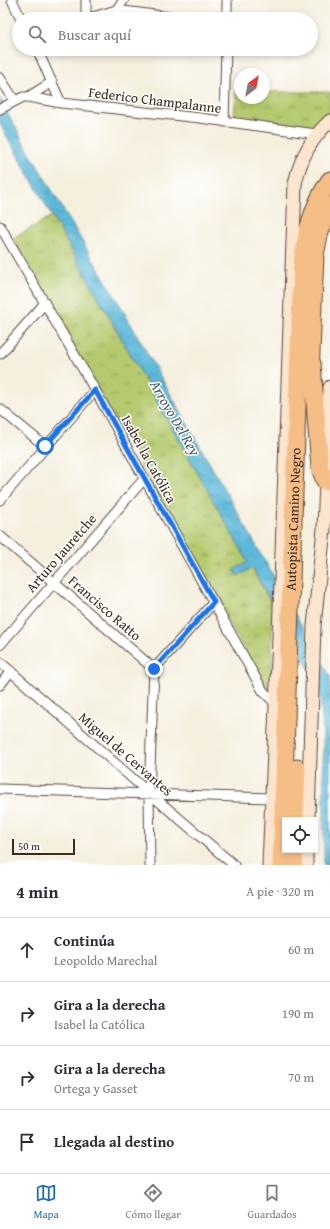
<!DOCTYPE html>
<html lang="es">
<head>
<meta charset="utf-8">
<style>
  body { margin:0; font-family:"Gentium Book Plus",serif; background:#f2f2f3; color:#2b2b33 }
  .controls { position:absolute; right:12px; bottom:12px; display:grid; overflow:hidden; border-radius:0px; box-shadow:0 2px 6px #0003 }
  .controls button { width:36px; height:36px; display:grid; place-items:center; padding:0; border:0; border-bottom:1px solid #e1e1e2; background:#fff; color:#2b2b33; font:20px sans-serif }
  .compass { position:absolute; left:234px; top:68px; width:36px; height:36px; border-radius:50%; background:#fff; box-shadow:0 2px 6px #0003; rotate:32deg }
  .scale { position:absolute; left:12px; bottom:10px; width:63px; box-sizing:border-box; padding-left:4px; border:2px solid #3b2a1e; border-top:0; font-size:11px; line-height:14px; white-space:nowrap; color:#3b2a1e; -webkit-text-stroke:3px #fff; paint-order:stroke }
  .stop { position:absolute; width:12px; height:12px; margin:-9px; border:3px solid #1a73e8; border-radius:50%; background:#fff }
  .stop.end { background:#1a73e8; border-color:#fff; box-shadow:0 1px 4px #0008 }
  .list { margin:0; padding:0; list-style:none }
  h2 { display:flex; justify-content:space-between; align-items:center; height:52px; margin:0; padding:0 16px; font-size:17px }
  h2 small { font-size:13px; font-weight:400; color:#7c7c81 }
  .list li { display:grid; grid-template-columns:26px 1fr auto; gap:12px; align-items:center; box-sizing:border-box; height:64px; padding:0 16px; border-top:1px solid #e1e1e2 }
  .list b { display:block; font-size:15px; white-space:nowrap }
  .list p { margin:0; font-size:13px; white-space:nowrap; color:#7c7c81 }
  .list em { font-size:13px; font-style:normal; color:#7c7c81 }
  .icon { flex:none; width:22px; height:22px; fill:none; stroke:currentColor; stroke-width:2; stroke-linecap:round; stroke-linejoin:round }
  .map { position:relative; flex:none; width:330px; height:865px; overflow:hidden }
  .search { position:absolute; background:#fff; box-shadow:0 2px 6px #0003; left:12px; right:12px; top:12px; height:44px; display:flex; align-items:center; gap:10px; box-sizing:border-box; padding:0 14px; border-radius:22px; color:#7c7c81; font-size:15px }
  .sheet { height:308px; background:#fff }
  nav { display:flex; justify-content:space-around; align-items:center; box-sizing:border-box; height:56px; border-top:1px solid #e1e1e2; background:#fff; font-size:11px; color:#7c7c81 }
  nav a { display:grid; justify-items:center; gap:2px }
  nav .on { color:#1f6fb2 }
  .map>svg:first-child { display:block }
  .park { fill:url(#park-tufts); stroke:#787a46 }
  .water { fill:url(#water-ripples); stroke:#4b717c }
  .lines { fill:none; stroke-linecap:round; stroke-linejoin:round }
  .street-casing { stroke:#57483b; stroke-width:11 }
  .secondary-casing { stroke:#57483b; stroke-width:15 }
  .highway-casing { stroke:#57483b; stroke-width:19 }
  .street { stroke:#fff; stroke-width:9 }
  .secondary { stroke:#fbe5cf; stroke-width:13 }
  .highway { stroke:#f6be87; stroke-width:17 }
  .route { stroke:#1a73e8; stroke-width:5 }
  .labels { text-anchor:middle; stroke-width:3; stroke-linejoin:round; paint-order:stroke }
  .street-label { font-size:14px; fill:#3b2a1e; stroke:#fff }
  .water-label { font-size:15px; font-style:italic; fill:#465c5f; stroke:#fff }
</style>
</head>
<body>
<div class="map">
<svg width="330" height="865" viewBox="0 0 330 865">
  <defs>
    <pattern id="park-tufts" width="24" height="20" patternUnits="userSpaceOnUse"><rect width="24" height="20" fill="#b5ca6e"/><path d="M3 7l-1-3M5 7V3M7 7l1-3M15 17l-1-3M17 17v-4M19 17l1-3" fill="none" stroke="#94a45a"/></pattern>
    <pattern id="water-ripples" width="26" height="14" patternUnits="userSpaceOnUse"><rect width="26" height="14" fill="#5bb8d9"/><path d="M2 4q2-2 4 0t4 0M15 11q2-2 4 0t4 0" fill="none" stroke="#4c96af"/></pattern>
  </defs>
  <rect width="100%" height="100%" fill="#fff"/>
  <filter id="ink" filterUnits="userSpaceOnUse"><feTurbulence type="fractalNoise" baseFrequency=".025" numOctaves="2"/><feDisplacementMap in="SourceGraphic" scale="8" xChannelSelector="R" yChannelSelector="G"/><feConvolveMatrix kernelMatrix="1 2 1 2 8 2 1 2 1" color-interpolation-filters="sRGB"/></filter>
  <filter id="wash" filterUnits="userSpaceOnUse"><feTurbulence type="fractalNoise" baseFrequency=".012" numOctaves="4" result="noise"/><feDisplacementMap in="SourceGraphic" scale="16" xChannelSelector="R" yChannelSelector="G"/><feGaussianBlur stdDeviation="0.9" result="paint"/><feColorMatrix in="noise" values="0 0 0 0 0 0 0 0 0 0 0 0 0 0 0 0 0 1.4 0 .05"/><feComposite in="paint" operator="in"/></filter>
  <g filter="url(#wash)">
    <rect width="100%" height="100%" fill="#f5efde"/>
    <path class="park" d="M236,92H240V98H264V92H330V115L316,128L234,118Z
      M52,216L248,562L234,570L237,576L252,568L272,605V680L268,689L264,685L13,238Z"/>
    <path class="water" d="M0,99L28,150L120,305L330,676V865H324L323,731L320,693L316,681L252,568L238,576L234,570L248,562L0,124Z"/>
  </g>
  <g filter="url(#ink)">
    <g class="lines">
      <defs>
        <path id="street" d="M12,0L21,19
          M86,0V19
          M116,10L186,19
          M86,19L116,10L124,0
          M227,19V0
          M37,49L61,103
          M0,78L15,101
          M28,97L52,82
          M0,109L23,97H28L61,103L200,118L316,134
          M224,122L226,49
          M0,226L95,390L263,691L276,704
          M0,354L45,303
          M0,409L45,446
          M0,500L95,390
          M0,536L154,669
          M0,645L144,479
          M0,662L149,793L234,865
          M0,685L11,671
          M0,789L271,798
          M150,865L149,793L154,669L214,602"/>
        <path id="secondary" d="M308,820L314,626L324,529L330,387
          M269,865L279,637L295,184C300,159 311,138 330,121
          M306,865V850"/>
        <g id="highway">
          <path d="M312,364L320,468L325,481"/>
          <path d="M310,376L315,255L319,235L330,206"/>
          <path d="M295,820L297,768"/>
          <path id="s1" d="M281,865L302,264C306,234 312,206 330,180"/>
          <path d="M294,865V850"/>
        </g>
      </defs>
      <use href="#street" class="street-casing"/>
      <use href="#secondary" class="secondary-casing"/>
      <use href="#highway" class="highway-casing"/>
      <use href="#street" class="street"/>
      <use href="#secondary" class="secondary"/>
      <use href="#highway" class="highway"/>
    </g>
  </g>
  <g class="lines" filter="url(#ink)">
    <path class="route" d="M45,446L95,390L214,602L154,669"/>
  </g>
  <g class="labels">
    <g class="street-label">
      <text transform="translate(155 100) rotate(7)" y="5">Federico Champalanne</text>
      <text transform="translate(149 459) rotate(61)" y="5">Isabel la Católica</text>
      <text dy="5" stroke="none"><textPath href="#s1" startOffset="346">Autopista Camino Negro</textPath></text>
      <text transform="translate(61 553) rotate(-49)" y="5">Arturo Jauretche</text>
      <text transform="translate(105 608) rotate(41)" y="5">Francisco Ratto</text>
      <text transform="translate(126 754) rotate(41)" y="5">Miguel de Cervantes</text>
    </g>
    <g class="water-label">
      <text transform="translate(175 418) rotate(60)" y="5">Arroyo Del Rey</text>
    </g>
  </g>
</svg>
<div class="controls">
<button><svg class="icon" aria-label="locate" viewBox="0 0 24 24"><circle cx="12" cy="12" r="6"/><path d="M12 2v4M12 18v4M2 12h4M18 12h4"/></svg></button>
</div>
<svg class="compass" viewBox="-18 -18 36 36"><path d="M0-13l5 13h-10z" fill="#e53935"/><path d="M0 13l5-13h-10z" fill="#7c7c81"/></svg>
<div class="scale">50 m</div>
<div class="stop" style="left:45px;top:446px"></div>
<div class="stop end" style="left:154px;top:669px"></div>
<div class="search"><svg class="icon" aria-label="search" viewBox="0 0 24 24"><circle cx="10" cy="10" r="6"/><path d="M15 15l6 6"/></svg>Buscar aquí</div>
</div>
<section class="sheet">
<h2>4 min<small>A pie · 320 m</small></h2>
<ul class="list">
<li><svg class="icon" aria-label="ahead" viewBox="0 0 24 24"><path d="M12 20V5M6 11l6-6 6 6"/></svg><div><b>Continúa</b><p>Leopoldo Marechal</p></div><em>60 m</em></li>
<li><svg class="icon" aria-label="right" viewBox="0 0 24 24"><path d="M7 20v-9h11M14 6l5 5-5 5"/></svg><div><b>Gira a la derecha</b><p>Isabel la Católica</p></div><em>190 m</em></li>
<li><svg class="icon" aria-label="right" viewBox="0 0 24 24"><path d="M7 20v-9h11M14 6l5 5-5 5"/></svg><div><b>Gira a la derecha</b><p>Ortega y Gasset</p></div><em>70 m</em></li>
<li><svg class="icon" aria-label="arrive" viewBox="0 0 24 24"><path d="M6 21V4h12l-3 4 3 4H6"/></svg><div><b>Llegada al destino</b></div></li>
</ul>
</section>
<nav>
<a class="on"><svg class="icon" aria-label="map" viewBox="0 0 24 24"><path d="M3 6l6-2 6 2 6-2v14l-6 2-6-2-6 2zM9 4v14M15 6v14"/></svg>Mapa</a>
<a><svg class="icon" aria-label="directions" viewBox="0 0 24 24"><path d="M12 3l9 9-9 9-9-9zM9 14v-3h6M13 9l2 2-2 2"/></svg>Cómo llegar</a>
<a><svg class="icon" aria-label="saved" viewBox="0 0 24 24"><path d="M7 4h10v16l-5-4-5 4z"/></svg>Guardados</a>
</nav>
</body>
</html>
